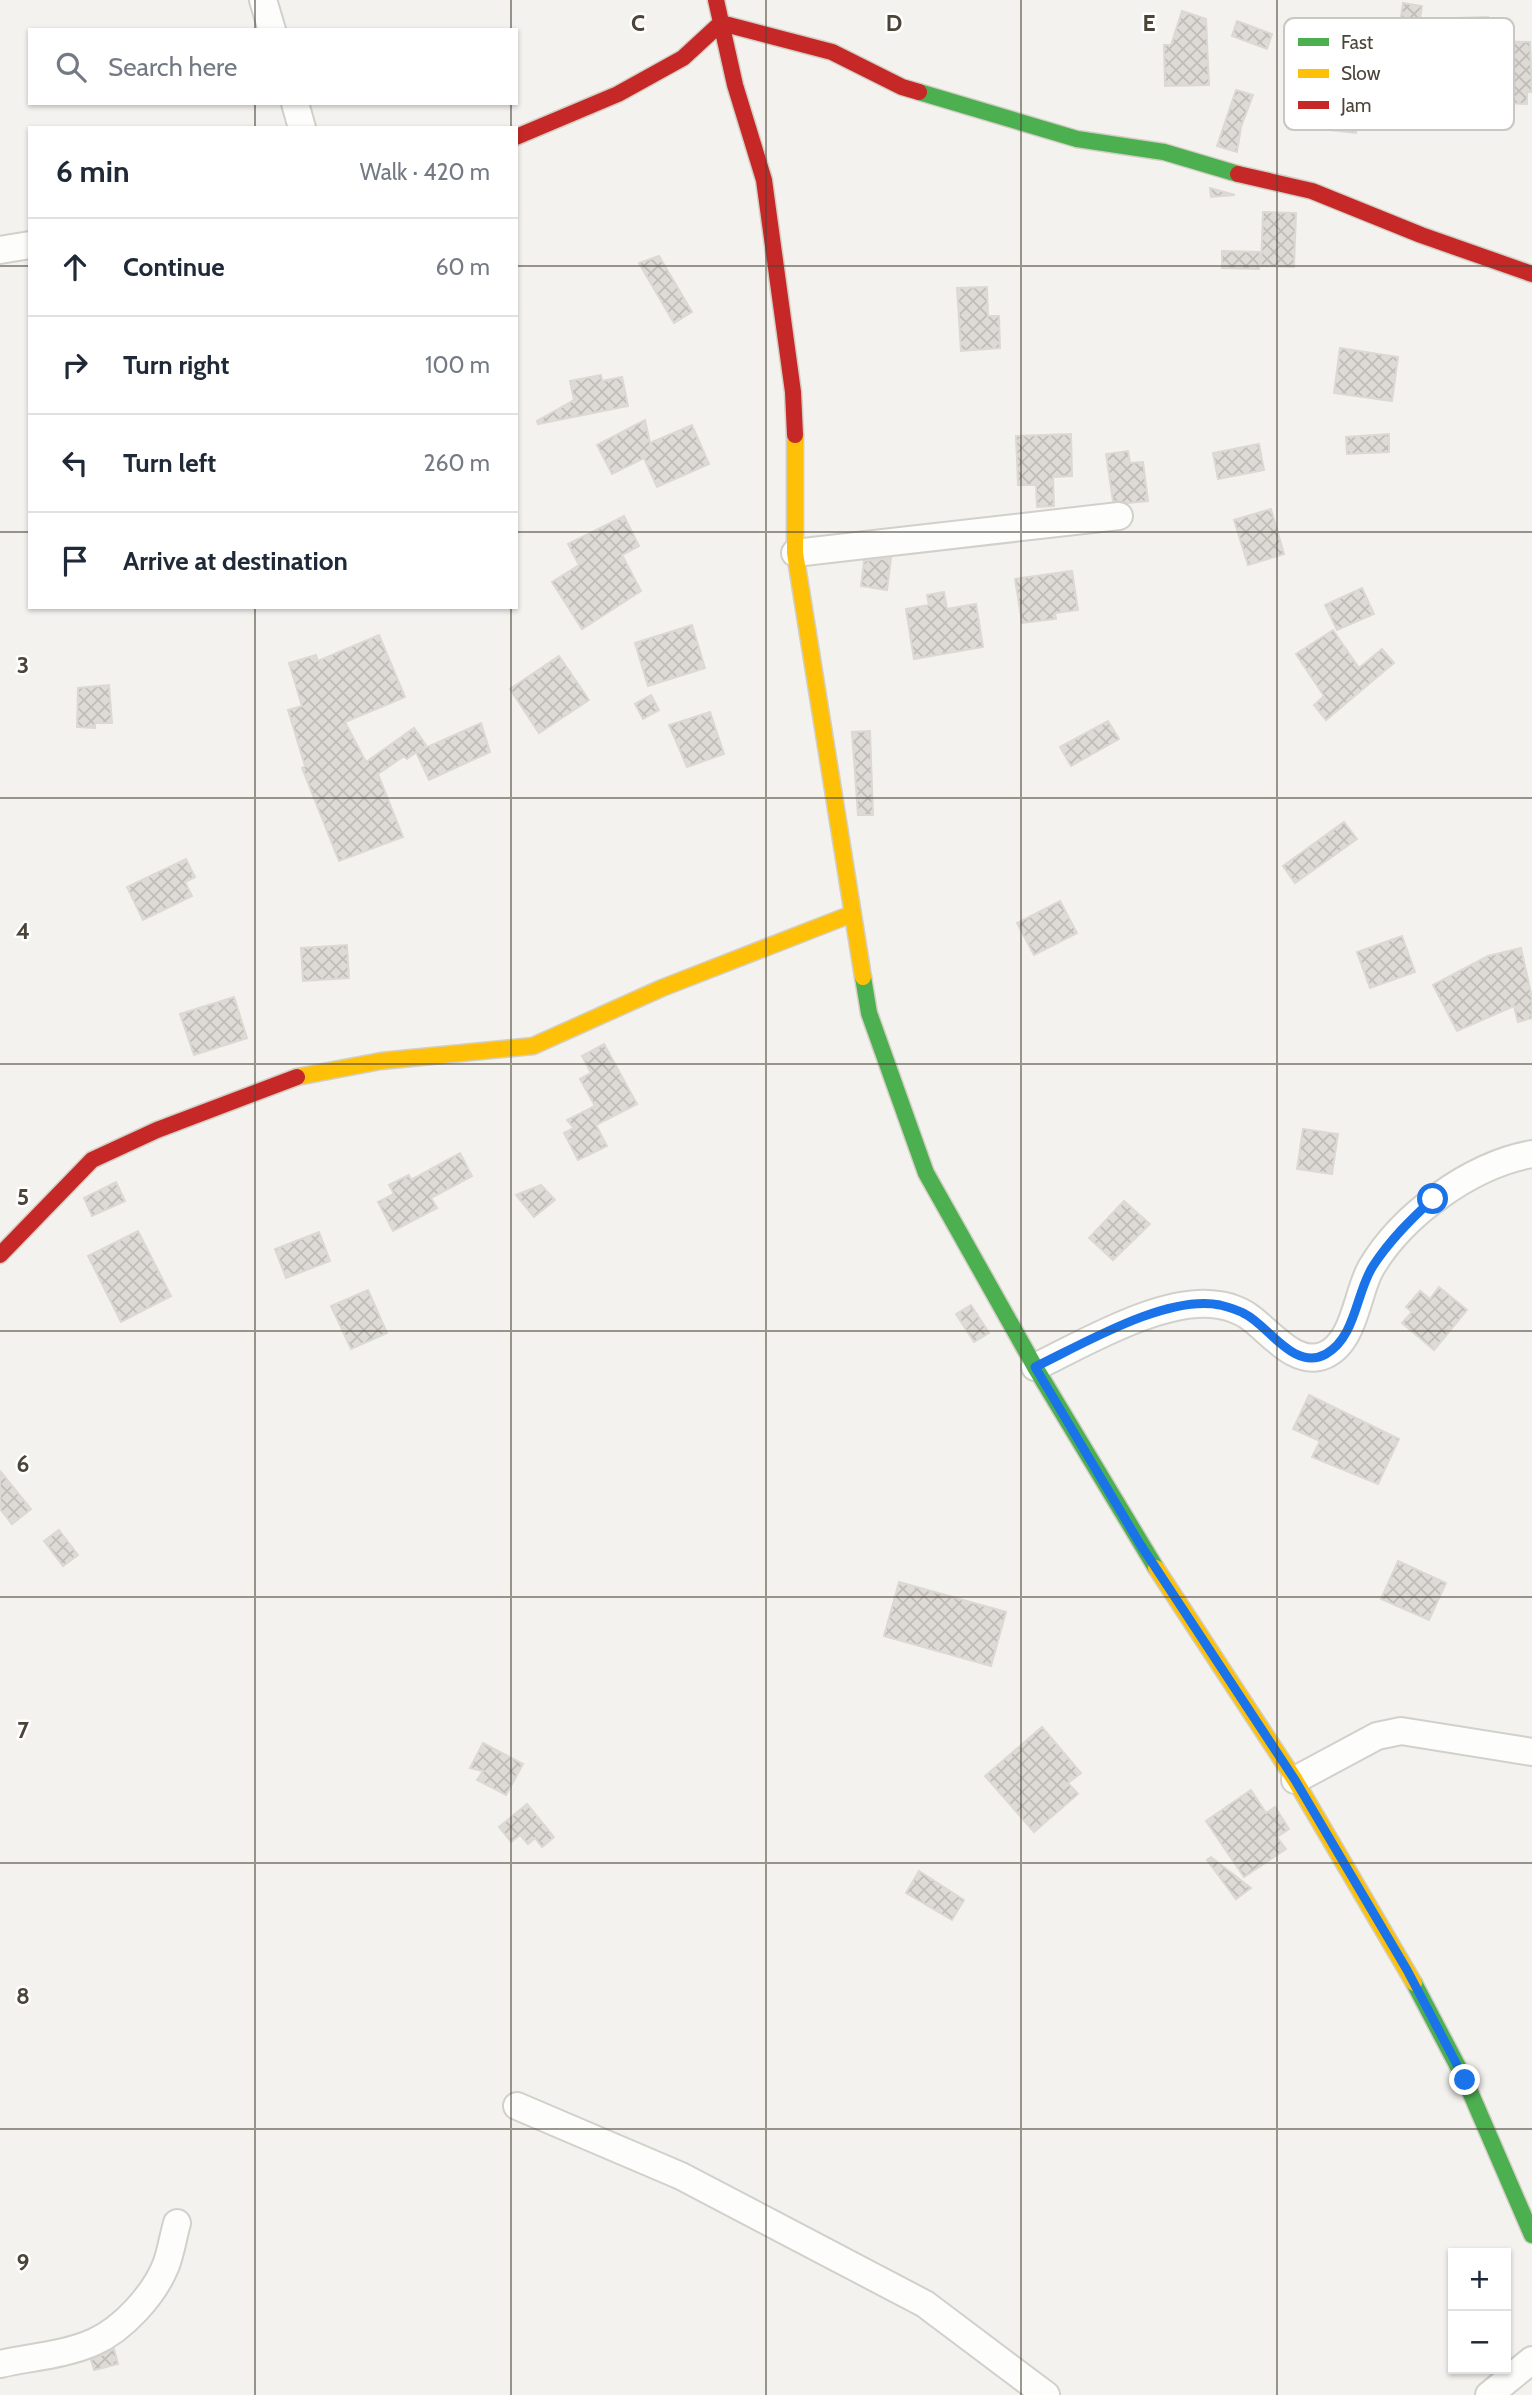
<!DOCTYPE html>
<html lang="en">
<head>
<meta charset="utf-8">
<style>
  body { margin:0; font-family:Cabin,sans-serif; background:#f6f6f7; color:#1f2937 }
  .controls { position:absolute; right:21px; bottom:21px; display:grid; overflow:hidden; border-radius:0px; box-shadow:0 2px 5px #0004 }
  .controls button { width:63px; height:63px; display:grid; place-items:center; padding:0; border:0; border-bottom:2px solid #e0e1e3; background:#fff; color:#1f2937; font:35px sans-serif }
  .stop { position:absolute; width:21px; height:21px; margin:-16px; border:5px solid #1a73e8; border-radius:50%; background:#fff }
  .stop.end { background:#1a73e8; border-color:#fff; box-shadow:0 2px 7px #0008 }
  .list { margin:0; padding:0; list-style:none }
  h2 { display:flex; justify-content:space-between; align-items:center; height:91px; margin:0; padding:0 28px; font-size:30px }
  h2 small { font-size:23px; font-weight:400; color:#747a83 }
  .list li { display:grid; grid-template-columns:46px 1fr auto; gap:21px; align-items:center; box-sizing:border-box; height:98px; padding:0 28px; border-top:2px solid #e0e1e3 }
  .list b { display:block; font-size:26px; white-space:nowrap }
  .list em { font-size:23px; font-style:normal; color:#747a83 }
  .icon { flex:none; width:38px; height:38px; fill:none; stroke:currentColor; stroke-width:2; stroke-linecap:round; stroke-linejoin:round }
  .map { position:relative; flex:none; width:1532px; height:2395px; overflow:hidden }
  .search { position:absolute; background:#fff; box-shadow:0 2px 5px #0004; left:28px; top:28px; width:490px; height:77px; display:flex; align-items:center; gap:18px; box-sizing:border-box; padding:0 24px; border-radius:0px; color:#747a83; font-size:26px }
  .panel { position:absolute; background:#fff; box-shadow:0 2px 5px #0004; left:28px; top:126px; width:490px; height:483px; border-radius:0px }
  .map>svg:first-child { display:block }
  .building { fill:url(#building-cross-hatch); stroke:#dcd9d4; stroke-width:2 }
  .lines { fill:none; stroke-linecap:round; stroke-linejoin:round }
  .street-casing { stroke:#d2d0cb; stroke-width:30 }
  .fast-casing { stroke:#d3cfc5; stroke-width:19 }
  .slow-casing { stroke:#d3cfc5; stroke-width:19 }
  .jam-casing { stroke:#d3cfc5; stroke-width:19 }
  .street { stroke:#fdfdfc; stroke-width:26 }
  .fast { stroke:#4caf50; stroke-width:16 }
  .slow { stroke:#ffc107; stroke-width:16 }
  .jam { stroke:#c62828; stroke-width:16 }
  .route { stroke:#1a73e8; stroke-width:9 }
  .grid { fill:none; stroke:#4b4439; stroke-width:2; stroke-opacity:0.55 }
  .key { fill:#fff; stroke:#c9c7c4; stroke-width:2 }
  .key-label { font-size:19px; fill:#4b4439 }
  .grid-label { font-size:23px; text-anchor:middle; font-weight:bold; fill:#4b4439; stroke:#fff; stroke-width:5; stroke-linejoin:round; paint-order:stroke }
</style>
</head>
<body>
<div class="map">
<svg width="1532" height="2395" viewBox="0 0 1532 2395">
  <defs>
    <pattern id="building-cross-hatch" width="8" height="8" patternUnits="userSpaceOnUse" patternTransform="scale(1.75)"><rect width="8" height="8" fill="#dedbd6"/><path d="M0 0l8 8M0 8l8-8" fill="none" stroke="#c0bdb8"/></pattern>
  </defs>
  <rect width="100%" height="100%" fill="#f4f2ee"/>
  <path class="building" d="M1403,3L1422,6L1420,19L1488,17L1489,57L1419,59L1420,83L1381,84L1380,30H1399Z
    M1182,11L1206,19L1209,85L1165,86L1164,45H1171Z
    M1237,21L1272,34L1267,49L1232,36Z
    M1495,41L1530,42L1532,92H1527V104L1506,103L1507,88L1493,87Z
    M1236,90L1253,95L1241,127L1237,152L1217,146Z
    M1307,91L1360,97L1356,133L1303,127Z
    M1210,188L1235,195L1211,197Z
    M1263,212L1296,213L1294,267L1261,266Z
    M1222,251L1260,252L1259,269L1222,268Z
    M659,256L692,312L674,323L639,263Z
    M987,287L988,316H999L1000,348L961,351L957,288Z
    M1340,348L1398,357L1392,401L1334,393Z
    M601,375L602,381L622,377L628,406L538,424L537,421L574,400L570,381Z
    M645,420L650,443L692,425L709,464L657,487L644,458L612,474L597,445Z
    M1071,434L1072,476L1053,477L1054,506L1037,507L1036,485H1018L1016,436Z
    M1389,434V452L1347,454L1346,437Z
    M1259,444L1264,470L1218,479L1213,453Z
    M1128,451L1130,463L1143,462L1148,501L1128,503L1113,501L1106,454Z
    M1271,509L1284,554L1248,565L1234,520Z
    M624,516L639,546L622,555L641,591L582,629L552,582L579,565L568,544Z
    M891,558L887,590L861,586L864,561Z
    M1072,571L1078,610L1055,613L1056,619L1022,623L1015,579Z
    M1362,588L1374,614L1337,630L1325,605Z
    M944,592L947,609L976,604L983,647L914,659L906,609L929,605L927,595Z
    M692,625L705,668L648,686L635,643Z
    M1333,630L1359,668L1382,649L1394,663L1326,720L1314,705L1324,696L1296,654Z
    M379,635L405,697L345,722L366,762L414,728L426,745L407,759L404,756L378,774L403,837L339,861L302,768L305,766L288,710L302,706L289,663L316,655L318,661Z
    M559,656L589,700L539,733L510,689Z
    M109,685L112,723H95V728L77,727L78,688Z
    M651,695L659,710L643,719L635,704Z
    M710,712L724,754L687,767L669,725Z
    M1108,721L1119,739L1071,766L1060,747Z
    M481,723L490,752L429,780L416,752Z
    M870,731L873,815H858L852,732Z
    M1344,822L1357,839L1295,883L1283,866Z
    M186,859L195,877L185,882L192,896L143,920L127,887Z
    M1060,901L1077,933L1034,955L1017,923Z
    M1402,936L1415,972L1370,988L1357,952Z
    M347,945L349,978L303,981L301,948Z
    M1521,948L1532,998V1018L1518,1022L1514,1006L1457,1031L1433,985L1488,956Z
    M234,997L247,1038L194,1055L180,1014Z
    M604,1044L637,1104L596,1125L607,1146L578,1160L564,1133L574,1128L567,1120L595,1106L580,1079L591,1073L582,1056Z
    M1303,1129L1338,1134L1332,1174L1297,1169Z
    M460,1153L472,1176L431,1198L437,1208L393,1231L378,1202L394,1194L389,1185L409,1175L411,1180Z
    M116,1182L125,1201L92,1216L84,1198Z
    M541,1185L555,1200L534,1217L516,1195Z
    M1124,1201L1150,1224L1113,1260L1089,1238Z
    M138,1231L171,1296L121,1322L88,1256Z
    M319,1232L330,1261L286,1278L275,1249Z
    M1439,1287L1467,1310L1434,1350L1402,1323L1412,1312L1406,1307L1420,1291L1430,1299Z
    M368,1290L387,1333L351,1349L331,1306Z
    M971,1305L989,1333L974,1342L956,1314Z
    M1309,1395L1399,1439L1378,1484L1312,1457L1320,1441L1293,1429Z
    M0,1471L31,1509L12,1524L0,1509Z
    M59,1530L78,1555L63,1566L44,1541Z
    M1398,1561L1446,1583L1429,1620L1381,1599Z
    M899,1582L1006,1612L991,1666L884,1636Z
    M1042,1727L1081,1773L1068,1783L1078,1794L1034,1832L985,1776Z
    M483,1743L523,1764L506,1795L477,1780L483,1771L470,1768Z
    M1251,1790L1266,1813L1275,1807L1289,1829L1277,1837L1286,1849L1244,1877L1206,1821Z
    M527,1804L554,1837L542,1847L535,1838L528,1844L520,1835L511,1842L499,1827Z
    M1211,1857L1251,1888L1236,1899L1207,1860Z
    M919,1871L964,1900L952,1920L906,1893Z
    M114,2349L118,2364L94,2370L91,2360Z"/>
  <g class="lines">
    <defs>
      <path id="street" d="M263,0L272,30
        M295,103L302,128
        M0,250L30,245
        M795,553L1119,516
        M1035,1367C1083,1344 1165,1295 1219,1305C1228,1306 1241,1311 1248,1316C1269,1330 1295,1368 1325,1355C1355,1342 1357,1292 1371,1268C1402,1215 1471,1165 1532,1154
        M1295,1780L1377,1736L1401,1731L1532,1752
        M517,2106L681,2176L925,2304L1046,2395
        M0,2364C31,2357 65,2355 94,2342C123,2329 154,2295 166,2265C171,2252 173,2237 177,2223
        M1489,2395L1532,2360"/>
      <path id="fast" d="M919,92L1077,139L1164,152L1238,174
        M863,977L869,1013L926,1173L1035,1367L1156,1568
        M1414,1983L1465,2080L1532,2235"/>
      <path id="slow" d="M795,435V553L863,977
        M297,1077L381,1061L533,1046L662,988L852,914
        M1156,1568L1295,1780L1414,1983"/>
      <path id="jam" d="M716,0L735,85L764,180L793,392L795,435
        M516,137L618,94L683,58L721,23L832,52L902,87L919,92
        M1238,174L1312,191L1421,235L1532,274
        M0,1255L92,1160L157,1130L297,1077"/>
    </defs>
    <use href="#street" class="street-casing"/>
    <use href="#fast" class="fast-casing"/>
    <use href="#slow" class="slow-casing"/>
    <use href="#jam" class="jam-casing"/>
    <use href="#street" class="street"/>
    <use href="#fast" class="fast"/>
    <use href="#slow" class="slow"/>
    <use href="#jam" class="jam"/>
  </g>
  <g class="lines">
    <path class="route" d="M1433,1199C1410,1220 1390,1240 1373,1266C1356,1292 1356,1337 1326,1354C1294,1372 1268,1325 1245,1314C1238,1310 1228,1307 1220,1305C1167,1294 1083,1344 1035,1367L1140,1544L1295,1780L1407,1970L1465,2080"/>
  </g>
  <path class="grid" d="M255,0V30M511,0V30M766,0V2395M1021,0V2395M1277,0V2395M255,103V128M511,103V128M0,266H30M516,266H1532M0,532H30M516,532H1532M255,607V2395M511,607V2395M0,798H1532M0,1064H1532M0,1331H1532M0,1597H1532M0,1863H1532M0,2129H1532"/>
  <rect x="1284" y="18" width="230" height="112" rx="10" class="key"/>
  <rect x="1298" y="38" width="31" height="8" fill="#4caf50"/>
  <rect x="1298" y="69" width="31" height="9" fill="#ffc107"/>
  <rect x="1298" y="101" width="31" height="8" fill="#c62828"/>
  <g class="key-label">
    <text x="1341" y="49">Fast</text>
    <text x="1341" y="80">Slow</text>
    <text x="1341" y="112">Jam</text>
  </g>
  <g class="grid-label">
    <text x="638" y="31">C</text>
    <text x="894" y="31">D</text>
    <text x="1149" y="31">E</text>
    <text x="23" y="673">3</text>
    <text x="23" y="939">4</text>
    <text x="23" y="1205">5</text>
    <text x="23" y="1472">6</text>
    <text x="23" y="1738">7</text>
    <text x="23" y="2004">8</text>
    <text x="23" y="2270">9</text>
  </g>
</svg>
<div class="controls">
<button>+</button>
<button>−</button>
</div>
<div class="stop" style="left:1433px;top:1199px"></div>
<div class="stop end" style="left:1465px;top:2080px"></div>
<div class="search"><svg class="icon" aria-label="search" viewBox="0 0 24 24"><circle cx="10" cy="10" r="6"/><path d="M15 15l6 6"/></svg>Search here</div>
<section class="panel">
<h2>6 min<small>Walk · 420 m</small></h2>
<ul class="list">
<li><svg class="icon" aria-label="ahead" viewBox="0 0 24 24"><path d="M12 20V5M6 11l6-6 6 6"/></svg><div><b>Continue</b></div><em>60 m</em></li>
<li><svg class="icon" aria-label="right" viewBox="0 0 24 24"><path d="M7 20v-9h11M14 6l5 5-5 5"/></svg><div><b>Turn right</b></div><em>100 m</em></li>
<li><svg class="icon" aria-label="left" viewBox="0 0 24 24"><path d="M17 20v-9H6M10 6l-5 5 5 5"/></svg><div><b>Turn left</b></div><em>260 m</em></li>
<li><svg class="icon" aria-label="arrive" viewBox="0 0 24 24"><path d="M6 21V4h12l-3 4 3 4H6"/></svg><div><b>Arrive at destination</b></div></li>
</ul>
</section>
</div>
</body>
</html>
